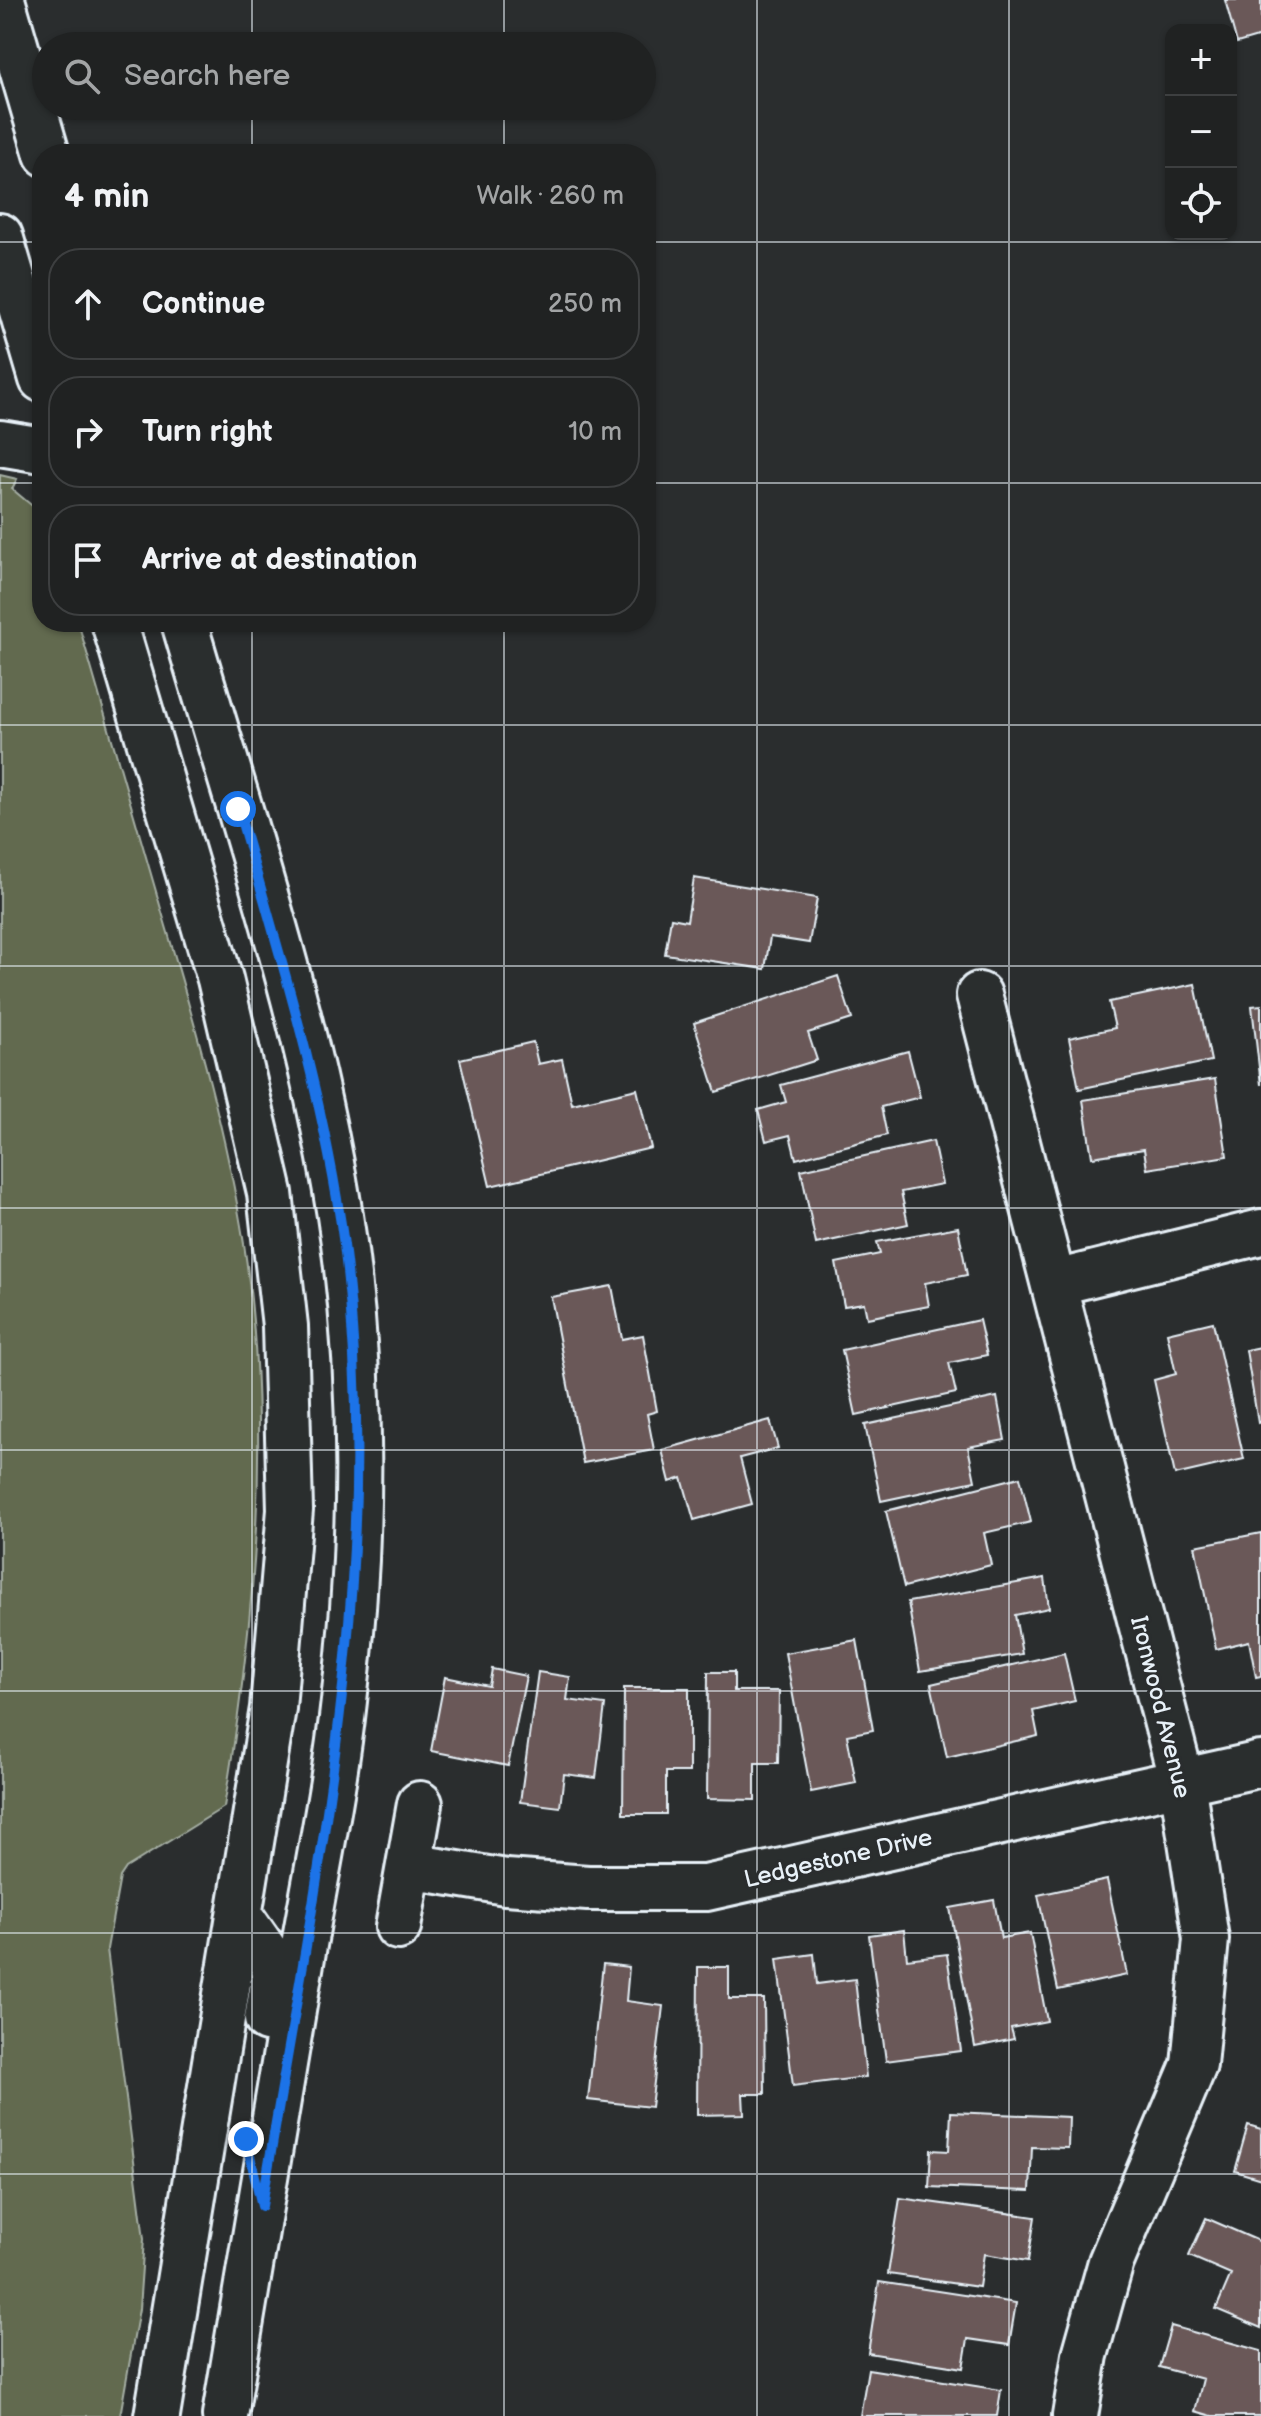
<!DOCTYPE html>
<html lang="en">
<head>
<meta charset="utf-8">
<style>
  body { margin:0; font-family:"Balsamiq Sans",sans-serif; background:#282a2a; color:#f1f3f6 }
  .controls { position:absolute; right:24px; top:24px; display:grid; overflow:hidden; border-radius:16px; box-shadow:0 2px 6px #0004 }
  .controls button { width:72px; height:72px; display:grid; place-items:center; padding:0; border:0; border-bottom:2px solid #3d3f40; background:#202222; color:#f1f3f6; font:40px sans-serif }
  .stop { position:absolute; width:24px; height:24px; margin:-18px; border:6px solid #1a73e8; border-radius:50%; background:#fff }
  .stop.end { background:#1a73e8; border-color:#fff; box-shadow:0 2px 8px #0008 }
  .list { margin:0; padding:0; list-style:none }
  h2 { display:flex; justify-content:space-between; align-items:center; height:104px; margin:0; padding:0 32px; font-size:34px }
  h2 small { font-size:26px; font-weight:400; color:#a2a4a5 }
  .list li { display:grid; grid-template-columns:52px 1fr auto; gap:24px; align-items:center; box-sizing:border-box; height:112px; margin:0 16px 16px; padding:0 16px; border:2px solid #3d3f40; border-radius:32px }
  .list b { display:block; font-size:30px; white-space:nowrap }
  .list em { font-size:26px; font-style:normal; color:#a2a4a5 }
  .icon { flex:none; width:44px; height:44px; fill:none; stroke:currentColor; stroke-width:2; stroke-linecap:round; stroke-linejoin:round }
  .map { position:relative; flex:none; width:1261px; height:2416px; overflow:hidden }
  .search { position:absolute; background:#202222; box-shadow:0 2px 6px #0004; left:32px; top:32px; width:624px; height:88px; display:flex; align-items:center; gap:20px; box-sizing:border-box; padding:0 28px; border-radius:44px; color:#a2a4a5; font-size:30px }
  .panel { position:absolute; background:#202222; box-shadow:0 2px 6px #0004; left:32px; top:144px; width:624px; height:488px; border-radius:32px }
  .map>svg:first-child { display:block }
  .green { fill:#626a50; stroke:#a5aea4; stroke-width:2 }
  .building { fill:#6b5958; stroke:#e8f1f8; stroke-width:2 }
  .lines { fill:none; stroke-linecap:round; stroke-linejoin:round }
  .minor-casing { stroke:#e8f1f8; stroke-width:50 }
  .major-casing { stroke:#e8f1f8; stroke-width:50 }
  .minor { stroke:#2a2d2e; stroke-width:44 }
  .major { stroke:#2a2d2e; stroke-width:44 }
  .route { stroke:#1a73e8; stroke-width:10 }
  .grid { fill:none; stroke:#e8f1f8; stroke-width:2; stroke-opacity:0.55 }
  .labels { text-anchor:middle; stroke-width:6; stroke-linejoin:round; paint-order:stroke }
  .street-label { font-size:24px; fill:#e8f1f8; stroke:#2a2d2e }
</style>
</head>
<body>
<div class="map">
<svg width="1261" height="2416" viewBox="0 0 1261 2416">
  <rect width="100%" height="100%" fill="#2a2d2e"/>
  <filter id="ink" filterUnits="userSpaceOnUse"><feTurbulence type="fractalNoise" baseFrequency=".0125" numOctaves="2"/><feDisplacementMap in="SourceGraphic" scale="16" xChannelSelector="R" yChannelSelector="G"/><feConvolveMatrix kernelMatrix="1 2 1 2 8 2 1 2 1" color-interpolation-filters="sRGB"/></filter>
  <g filter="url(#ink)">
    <path class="green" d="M0,475L17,479L12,489L42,514V622H78C107,723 137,824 166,926C197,1031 227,1136 244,1244C272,1431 255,1622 224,1807L126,1868L120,1877L107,1949L144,2239L139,2309L120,2416H0Z"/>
    <path class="building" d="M1225,0H1261V36L1237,43Z
      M694,878L817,898L809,943L770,937L765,969L665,954L671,918L687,921Z
      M838,976L852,1019L808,1033L817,1060L716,1092L694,1023Z
      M1195,984L1211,1061L1079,1089L1069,1038L1115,1028L1109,1002Z
      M1261,1005V1085L1252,1006Z
      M533,1042L538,1064L562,1059L572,1104L637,1089L651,1148L490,1186L460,1059Z
      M908,1051L920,1097L881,1107L887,1135L796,1159L790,1135L766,1141L758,1110L786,1102L781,1085Z
      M1215,1079L1227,1156L1147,1169L1144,1149L1092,1157L1083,1100Z
      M933,1141L942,1184L901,1192L908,1224L816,1244L801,1170Z
      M958,1227L967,1275L925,1283L929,1306L867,1318L864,1303L844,1306L836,1263L880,1254L877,1242Z
      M612,1286L622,1339L643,1335L657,1411L647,1414L654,1450L583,1463L551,1297Z
      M979,1320L987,1355L949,1363L956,1393L856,1415L842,1350Z
      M1213,1322L1244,1459L1175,1475L1154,1380L1176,1374L1167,1333Z
      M1261,1347V1422L1258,1423L1246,1350Z
      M997,1397L1005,1440L968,1447L975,1481L881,1501L865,1425Z
      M770,1420L778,1448L740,1458L752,1504L694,1520L682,1478L670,1482L662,1450Z
      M1020,1477L1031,1522L984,1533L991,1565L904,1587L886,1511Z
      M1261,1533V1676L1256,1677L1249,1641L1216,1649L1195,1546Z
      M1045,1578L1049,1608L1015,1615L1022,1654L920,1671L908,1602Z
      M857,1640L873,1730L847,1735L856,1783L811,1792L785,1653Z
      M1064,1653L1075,1701L1033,1711L1038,1736L947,1757L931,1684Z
      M492,1669L526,1676L508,1766L431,1751L445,1677L489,1686Z
      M538,1672L570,1677L567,1700L605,1705L596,1778L564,1774L560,1807L520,1802Z
      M708,1672H734V1691H779L778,1763H755V1800L707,1799Z
      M624,1688H689V1772H666V1814H623Z
      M1107,1880L1127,1975L1058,1990L1038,1895Z
      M994,1900L1001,1938L1030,1933L1047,2021L1011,2028L1014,2039L975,2047L950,1908Z
      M904,1930L907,1959L947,1954L961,2051L886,2061L869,1935Z
      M814,1954L817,1984L855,1979L866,2077L793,2086L777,1959Z
      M603,1964L629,1967L626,2001L663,2006L651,2107L588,2100Z
      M698,1967H729V1999H764L765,2094H743L744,2114L697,2115Z
      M951,2112L1069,2117L1068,2148L1032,2147L1030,2191L929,2187L931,2150L949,2151Z
      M1248,2125L1261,2129V2179L1235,2171Z
      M900,2198L1035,2217L1028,2261L984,2254L979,2287L888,2274Z
      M1206,2218L1261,2242V2328L1216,2309L1231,2274L1189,2256Z
      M879,2282L1016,2303L1009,2345L968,2339L963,2368L868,2353Z
      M1171,2326L1261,2351V2416H1212L1195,2411L1203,2379L1159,2367Z
      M868,2369L1001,2390L997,2416H860Z"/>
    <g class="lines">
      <defs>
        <path id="minor" d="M0,443L42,450
          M979,995L1182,1782L1206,1939L1194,2065L1111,2262L1085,2355L1075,2416
          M1055,1283L1261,1232
          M409,1866L506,1882L588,1888H706L1261,1764
          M398,1927L420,1804"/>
        <path id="major" d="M2,0L47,154
          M0,236L42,379
          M114,622L220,979L270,1193L285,1326L290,1510L273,1708L157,2416
          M184,622C243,826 315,1032 344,1243C364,1394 362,1550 344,1701C335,1783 318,1864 304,1945C279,2102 252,2259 225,2416
          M241,1917L276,1967L267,2019"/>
      </defs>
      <use href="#minor" class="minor-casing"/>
      <use href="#major" class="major-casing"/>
      <use href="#minor" class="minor"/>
      <use href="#major" class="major"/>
    </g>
  </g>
  <g class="lines" filter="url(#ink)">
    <path class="route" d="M238,809C279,952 324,1096 344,1245C386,1570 314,1886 262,2206L246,2139"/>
  </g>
  <path class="grid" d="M252,0V46M504,0V46M757,0V2416M1009,0V2416M252,106V154M504,106V154M0,242H42M646,242H1261M0,483H42M646,483H1261M252,622V2416M504,622V2416M0,725H1261M0,966H1261M0,1208H1261M0,1450H1261M0,1691H1261M0,1933H1261M0,2174H1261"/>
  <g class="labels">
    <g class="street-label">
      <text transform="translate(1161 1707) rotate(76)" y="8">Ironwood Avenue</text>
      <text transform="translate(838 1858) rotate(-13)" y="8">Ledgestone Drive</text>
    </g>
  </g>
</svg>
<div class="controls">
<button>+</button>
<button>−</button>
<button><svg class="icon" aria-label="locate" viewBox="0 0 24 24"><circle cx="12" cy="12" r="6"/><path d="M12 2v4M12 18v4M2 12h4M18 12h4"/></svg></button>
</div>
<div class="stop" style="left:238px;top:809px"></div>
<div class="stop end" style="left:246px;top:2139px"></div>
<div class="search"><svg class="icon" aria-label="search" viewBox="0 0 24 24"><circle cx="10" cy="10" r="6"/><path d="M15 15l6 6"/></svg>Search here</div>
<section class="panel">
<h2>4 min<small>Walk · 260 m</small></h2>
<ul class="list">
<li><svg class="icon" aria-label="ahead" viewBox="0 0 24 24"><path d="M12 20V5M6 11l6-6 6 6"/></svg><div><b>Continue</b></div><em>250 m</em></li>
<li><svg class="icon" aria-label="right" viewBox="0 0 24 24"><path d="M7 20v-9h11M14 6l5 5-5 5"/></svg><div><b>Turn right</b></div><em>10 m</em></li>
<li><svg class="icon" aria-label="arrive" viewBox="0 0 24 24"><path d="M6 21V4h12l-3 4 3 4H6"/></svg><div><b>Arrive at destination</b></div></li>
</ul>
</section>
</div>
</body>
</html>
